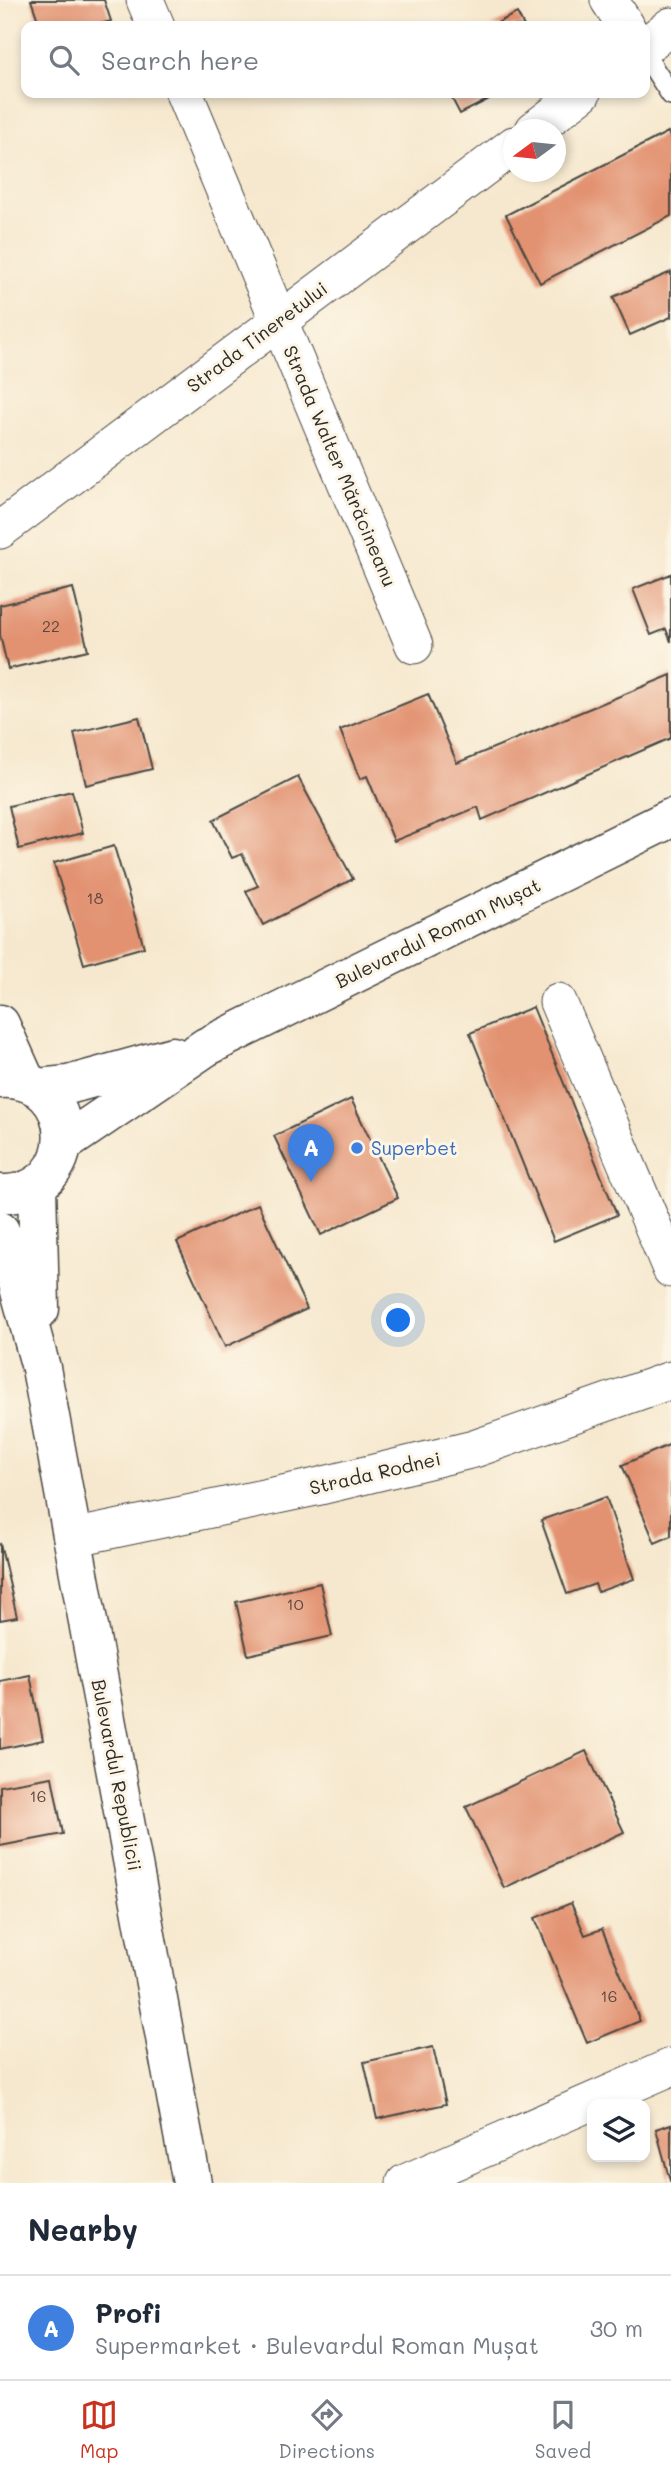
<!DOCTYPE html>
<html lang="en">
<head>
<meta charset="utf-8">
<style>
  body { margin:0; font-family:Mali,sans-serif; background:#f6f6f7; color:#1f2937 }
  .controls { position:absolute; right:21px; bottom:21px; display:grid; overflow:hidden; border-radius:14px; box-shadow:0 4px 10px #0003 }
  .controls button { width:63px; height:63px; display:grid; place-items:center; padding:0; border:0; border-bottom:2px solid #e0e1e3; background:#fff; color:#1f2937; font:35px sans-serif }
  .compass { position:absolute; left:503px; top:119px; width:63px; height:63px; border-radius:50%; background:#fff; box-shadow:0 4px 10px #0003; rotate:255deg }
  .you { position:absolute; left:399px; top:1321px; width:24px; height:24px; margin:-18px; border:5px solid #fff; border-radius:50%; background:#1a73e8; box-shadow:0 0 0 10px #1a73e833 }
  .badge { display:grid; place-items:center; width:46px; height:46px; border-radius:50%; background:#c8321e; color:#fff; font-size:23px; font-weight:700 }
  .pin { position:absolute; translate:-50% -58px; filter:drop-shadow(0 2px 4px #0008) }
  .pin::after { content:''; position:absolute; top:37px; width:24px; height:21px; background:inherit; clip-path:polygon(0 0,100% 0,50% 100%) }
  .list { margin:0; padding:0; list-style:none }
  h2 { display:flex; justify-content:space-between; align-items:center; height:91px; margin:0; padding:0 28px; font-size:30px }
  h2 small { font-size:23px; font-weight:400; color:#747a83 }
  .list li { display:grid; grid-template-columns:46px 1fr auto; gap:21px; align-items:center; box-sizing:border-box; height:105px; padding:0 28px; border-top:2px solid #e0e1e3 }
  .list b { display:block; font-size:26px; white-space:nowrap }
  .list p { margin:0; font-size:23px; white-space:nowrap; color:#747a83 }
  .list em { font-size:23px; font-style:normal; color:#747a83 }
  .icon { flex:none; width:38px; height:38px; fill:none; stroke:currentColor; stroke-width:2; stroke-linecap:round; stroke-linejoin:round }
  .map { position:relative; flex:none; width:671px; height:2183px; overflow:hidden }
  .search { position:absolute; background:#fff; box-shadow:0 4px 10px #0003; left:21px; right:21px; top:21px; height:77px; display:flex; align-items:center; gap:18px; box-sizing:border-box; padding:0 24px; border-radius:14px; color:#747a83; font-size:26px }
  .sheet { height:196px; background:#fff }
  nav { display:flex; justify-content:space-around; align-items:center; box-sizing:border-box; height:98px; border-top:2px solid #e0e1e3; background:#fff; font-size:19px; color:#747a83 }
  nav a { display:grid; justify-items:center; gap:4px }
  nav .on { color:#c8321e }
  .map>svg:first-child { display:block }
  .building { fill:#e29271 }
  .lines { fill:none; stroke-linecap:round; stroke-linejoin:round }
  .lane-casing { stroke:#494743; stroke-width:22 }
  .street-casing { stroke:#494743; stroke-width:39 }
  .secondary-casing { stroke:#494743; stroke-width:41 }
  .primary-casing { stroke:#494743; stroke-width:41 }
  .lane { stroke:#fff; stroke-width:19 }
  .street { stroke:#fff; stroke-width:37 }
  .secondary { stroke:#fff; stroke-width:38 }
  .primary { stroke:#fff; stroke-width:38 }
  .shop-dot { fill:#3f7fe0; stroke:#fcf5e5; stroke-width:2.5 }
  .labels { text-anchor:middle; stroke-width:6; stroke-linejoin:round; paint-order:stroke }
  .number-label { font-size:16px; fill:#59453c }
  .street-label { font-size:19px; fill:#2b2b2b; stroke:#fcf5e5 }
  .shop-label { font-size:19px; fill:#366cbe; stroke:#fcf5e5; text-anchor:start }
</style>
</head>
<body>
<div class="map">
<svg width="671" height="2183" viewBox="0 0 671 2183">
  <rect width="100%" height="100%" fill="#fcf5e5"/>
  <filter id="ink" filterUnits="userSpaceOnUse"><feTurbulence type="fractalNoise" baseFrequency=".0143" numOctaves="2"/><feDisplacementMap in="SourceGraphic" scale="14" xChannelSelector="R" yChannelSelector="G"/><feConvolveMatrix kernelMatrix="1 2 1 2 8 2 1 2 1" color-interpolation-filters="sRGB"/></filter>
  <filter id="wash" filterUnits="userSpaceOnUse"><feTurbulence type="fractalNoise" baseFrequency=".00686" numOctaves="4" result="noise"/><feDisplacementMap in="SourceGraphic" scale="28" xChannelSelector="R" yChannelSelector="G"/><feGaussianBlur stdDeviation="1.57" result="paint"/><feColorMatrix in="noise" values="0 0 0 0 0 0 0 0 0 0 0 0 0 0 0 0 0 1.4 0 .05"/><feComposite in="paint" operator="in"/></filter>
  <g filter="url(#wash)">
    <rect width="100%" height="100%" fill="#f6e8ce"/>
    <g id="blocks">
      <path class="building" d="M31,0H104L111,21L94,26H40Z
        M517,13L524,26H491Z
        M449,93H501L460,114Z
        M668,132L671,139V216L540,283L506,215Z
        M671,272V317L630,335L613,297Z
        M671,574V642L666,629L651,635L633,589Z
        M73,588L88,650L8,669L0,635V605Z
        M671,675V738L482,820L478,807L394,841L367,776L360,779L340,730L428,694L457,763Z
        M139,717L152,769L86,785L74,733Z
        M298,777L353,879L263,925L246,891L258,886L242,854L232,858L213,820Z
        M72,791L83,833L19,849L9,806Z
        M114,846L144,947L84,964L54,863Z
        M533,1007L617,1215L554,1241L470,1033Z
        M351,1099L398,1198L321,1235L274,1136Z
        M258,1204L307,1309L225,1347L177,1242Z
        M671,1444V1536L655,1543L622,1465Z
        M606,1497L634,1579L598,1592L595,1584L567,1594L541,1520Z
        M0,1543L17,1617L0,1620Z
        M320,1583L332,1636L248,1655L236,1602Z
        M30,1675L43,1740L0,1749V1681Z
        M586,1751L624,1832L504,1888L466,1807Z
        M52,1777L63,1834L0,1846V1786Z
        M571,1903L585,1935L602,1929L640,2021L587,2043L535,1918Z
        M433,2047L446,2104L377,2119L364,2062Z
        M671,2124V2181H670L656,2129Z"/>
    </g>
  </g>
  <g filter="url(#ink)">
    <use href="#blocks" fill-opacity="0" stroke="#494743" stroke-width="2"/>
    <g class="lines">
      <defs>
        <path id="lane" d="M645,55L671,95"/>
        <path id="street" d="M145,0L156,26
          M609,0L626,26
          M645,46L671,26
          M184,93L414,645
          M534,130L582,93
          M0,530L514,145
          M558,1002L671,1269
          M72,1538L316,1487L474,1449L671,1380
          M405,2183L671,2067"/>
        <path id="secondary" d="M0,1024L26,1082"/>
        <path id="primary" d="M0,1079C82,1074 85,1196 0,1194
          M38,1088L68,1085L173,1056
          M63,1144L206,1047L671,818
          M37,1185L40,1309
          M0,1231L11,1258L41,1368L192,2183"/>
      </defs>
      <use href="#lane" class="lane-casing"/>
      <use href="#street" class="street-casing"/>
      <use href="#secondary" class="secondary-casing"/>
      <use href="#primary" class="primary-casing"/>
      <use href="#lane" class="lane"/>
      <use href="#street" class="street"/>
      <use href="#secondary" class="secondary"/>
      <use href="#primary" class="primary"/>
    </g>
  </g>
  <circle class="shop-dot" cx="357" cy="1148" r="7"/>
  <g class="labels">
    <g class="number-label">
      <text x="51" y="632">22</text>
      <text x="95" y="904">18</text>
      <text x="295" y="1610">10</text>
      <text x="38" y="1802">16</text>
      <text x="609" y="2002">16</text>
    </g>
    <g class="street-label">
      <text transform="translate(257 337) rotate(-37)" y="7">Strada Tineretului</text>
      <text transform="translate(340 466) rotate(67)" y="7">Strada Walter Mărăcineanu</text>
      <text transform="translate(438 933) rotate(-26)" y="7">Bulevardul Roman Mușat</text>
      <text transform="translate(375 1473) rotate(-13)" y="7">Strada Rodnei</text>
      <text transform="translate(117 1775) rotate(79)" y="7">Bulevardul Republicii</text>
    </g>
    <g class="shop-label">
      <text x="371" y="1155">Superbet</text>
    </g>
  </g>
</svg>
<div class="controls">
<button><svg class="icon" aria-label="layers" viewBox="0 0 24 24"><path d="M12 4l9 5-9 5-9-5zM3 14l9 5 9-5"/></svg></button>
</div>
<svg class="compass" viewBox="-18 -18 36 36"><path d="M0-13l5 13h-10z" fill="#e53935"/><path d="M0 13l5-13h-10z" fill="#747a83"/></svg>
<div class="you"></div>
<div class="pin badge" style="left:311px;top:1182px;background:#3f7fe0">A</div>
<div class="search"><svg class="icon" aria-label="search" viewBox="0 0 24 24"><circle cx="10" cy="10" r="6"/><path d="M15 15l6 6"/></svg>Search here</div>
</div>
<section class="sheet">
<h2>Nearby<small></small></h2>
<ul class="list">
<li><span class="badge" style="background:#3f7fe0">A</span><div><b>Profi</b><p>Supermarket · Bulevardul Roman Mușat</p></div><em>30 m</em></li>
</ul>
</section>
<nav>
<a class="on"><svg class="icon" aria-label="map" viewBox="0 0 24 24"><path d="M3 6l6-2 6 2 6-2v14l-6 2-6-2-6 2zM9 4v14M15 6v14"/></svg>Map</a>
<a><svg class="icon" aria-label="directions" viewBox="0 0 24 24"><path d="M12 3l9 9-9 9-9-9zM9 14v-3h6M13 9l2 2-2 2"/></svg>Directions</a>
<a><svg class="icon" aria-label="saved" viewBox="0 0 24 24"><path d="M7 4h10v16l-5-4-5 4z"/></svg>Saved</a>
</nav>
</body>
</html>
